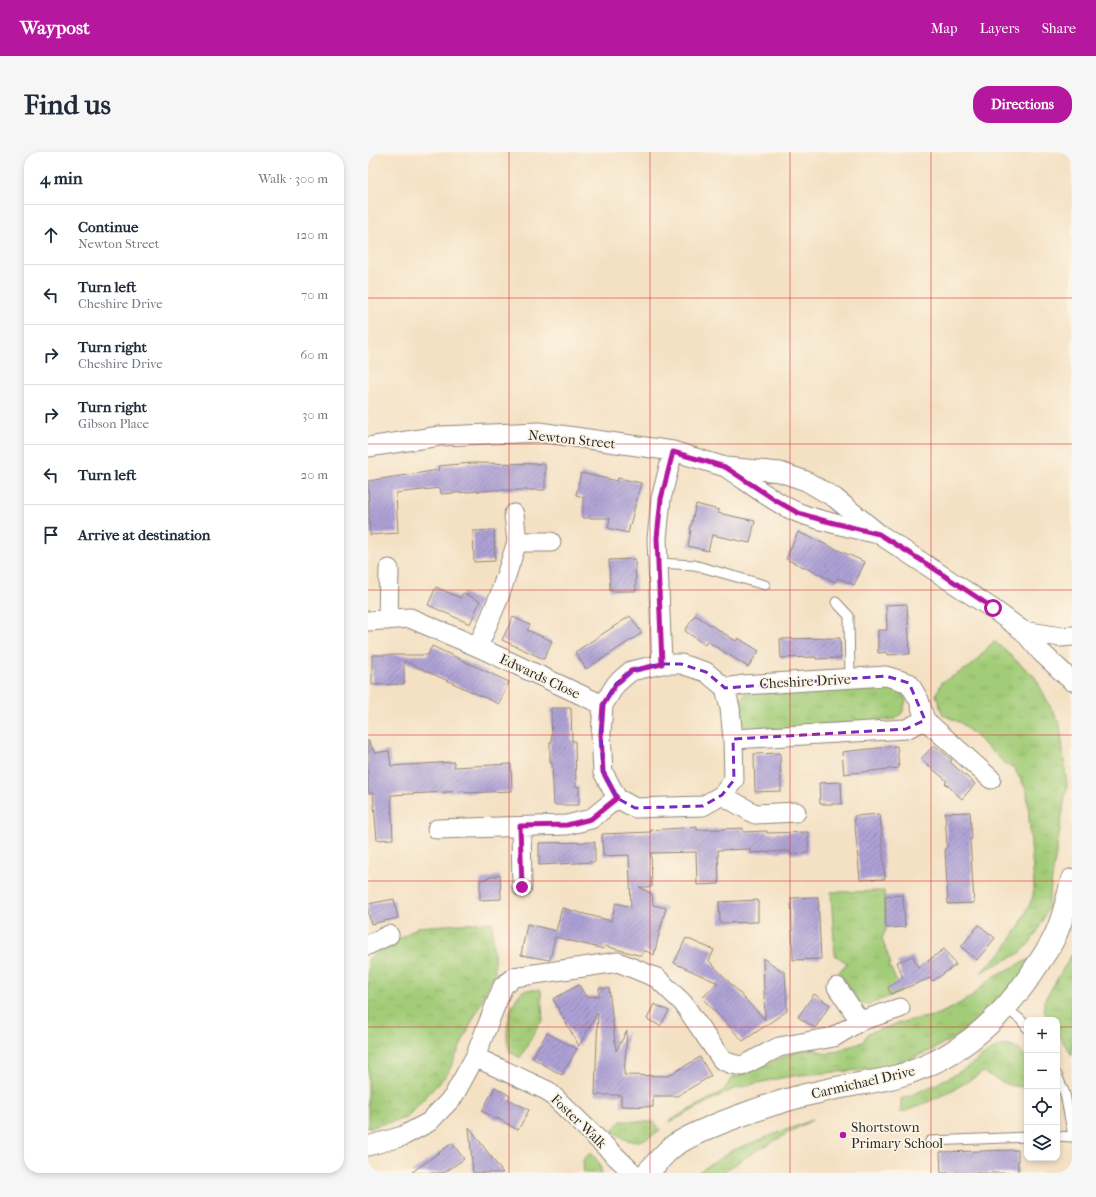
<!DOCTYPE html>
<html lang="en">
<head>
<meta charset="utf-8">
<style>
  body { margin:0; font-family:"IM FELL French Canon",serif; background:#f6f6f7; color:#1f2937 }
  .controls { position:absolute; right:12px; bottom:12px; display:grid; overflow:hidden; border-radius:8px; box-shadow:0 2px 6px #0003 }
  .controls button { width:36px; height:36px; display:grid; place-items:center; padding:0; border:0; border-bottom:1px solid #e0e1e3; background:#fff; color:#1f2937; font:20px sans-serif }
  .stop { position:absolute; width:12px; height:12px; margin:-9px; border:3px solid #b5179e; border-radius:50%; background:#fff }
  .stop.end { background:#b5179e; border-color:#fff; box-shadow:0 1px 4px #0008 }
  .list { margin:0; padding:0; list-style:none }
  h2 { display:flex; justify-content:space-between; align-items:center; height:52px; margin:0; padding:0 16px; font-size:17px }
  h2 small { font-size:13px; font-weight:400; color:#747a83 }
  .list li { display:grid; grid-template-columns:26px 1fr auto; gap:12px; align-items:center; box-sizing:border-box; height:60px; padding:0 16px; border-top:1px solid #e0e1e3 }
  .list b { display:block; font-size:15px; white-space:nowrap }
  .list p { margin:0; font-size:13px; white-space:nowrap; color:#747a83 }
  .list em { font-size:13px; font-style:normal; color:#747a83 }
  .icon { flex:none; width:22px; height:22px; fill:none; stroke:currentColor; stroke-width:2; stroke-linecap:round; stroke-linejoin:round }
  .map { position:relative; flex:none; width:704px; height:1021px; overflow:hidden; border-radius:16px }
  header { display:flex; align-items:center; gap:24px; box-sizing:border-box; height:56px; padding:0 20px; background:#b5179e; color:#fff }
  header strong { font-size:19px }
  nav { display:flex; gap:22px; margin-inline-start:auto; font-size:14px }
  .intro { display:flex; align-items:center; justify-content:space-between; box-sizing:border-box; height:96px; padding:0 24px }
  h1 { margin:0; font-size:28px }
  .button { padding:10px 18px; border-radius:16px; background:#b5179e; color:#fff; font-size:14px; font-weight:700 }
  main { display:flex; gap:24px; padding:0 24px }
  aside { flex:1; background:#fff; border-radius:16px; box-shadow:0 2px 6px #0003 }
  .map>svg:first-child { display:block }
  .grass { fill:url(#grass-tufts); stroke:#677c52 }
  .park { fill:url(#park-crowns); stroke:#677c52 }
  .building { fill:url(#building-hatch) }
  .lines { fill:none; stroke-linecap:round; stroke-linejoin:round }
  .service-casing { stroke:#908678; stroke-width:11 }
  .minor-casing { stroke:#908678; stroke-width:21 }
  .primary-casing { stroke:#908678; stroke-width:24 }
  .service { stroke:#fff; stroke-width:9 }
  .minor { stroke:#fff; stroke-width:19 }
  .primary { stroke:#fff; stroke-width:22 }
  .route { stroke:#b5179e; stroke-width:5 }
  .marked { fill:none; stroke:#7b2cbf; stroke-width:3; stroke-dasharray:8 5; stroke-linejoin:round }
  .grid { fill:none; stroke:#d62828; stroke-width:1; stroke-opacity:0.55 }
  .poi-dot { fill:#b5179e; stroke:#fcf5e5; stroke-width:1.5 }
  .labels { text-anchor:middle; stroke-width:3.5; stroke-linejoin:round; paint-order:stroke }
  .street-label { font-size:14px; fill:#2b2b2b; stroke:#fcf5e5 }
  .poi-label { font-size:14px; fill:#2b2b2b; stroke:#fcf5e5; text-anchor:start }
</style>
</head>
<body>
<header>
<strong>Waypost</strong>
<nav><a>Map</a><a>Layers</a><a>Share</a></nav>
</header>
<div class="intro"><h1>Find us</h1><a class="button">Directions</a></div>
<main>
<aside>
<h2>4 min<small>Walk · 300 m</small></h2>
<ul class="list">
<li><svg class="icon" aria-label="ahead" viewBox="0 0 24 24"><path d="M12 20V5M6 11l6-6 6 6"/></svg><div><b>Continue</b><p>Newton Street</p></div><em>120 m</em></li>
<li><svg class="icon" aria-label="left" viewBox="0 0 24 24"><path d="M17 20v-9H6M10 6l-5 5 5 5"/></svg><div><b>Turn left</b><p>Cheshire Drive</p></div><em>70 m</em></li>
<li><svg class="icon" aria-label="right" viewBox="0 0 24 24"><path d="M7 20v-9h11M14 6l5 5-5 5"/></svg><div><b>Turn right</b><p>Cheshire Drive</p></div><em>60 m</em></li>
<li><svg class="icon" aria-label="right" viewBox="0 0 24 24"><path d="M7 20v-9h11M14 6l5 5-5 5"/></svg><div><b>Turn right</b><p>Gibson Place</p></div><em>30 m</em></li>
<li><svg class="icon" aria-label="left" viewBox="0 0 24 24"><path d="M17 20v-9H6M10 6l-5 5 5 5"/></svg><div><b>Turn left</b></div><em>20 m</em></li>
<li><svg class="icon" aria-label="arrive" viewBox="0 0 24 24"><path d="M6 21V4h12l-3 4 3 4H6"/></svg><div><b>Arrive at destination</b></div></li>
</ul>
</aside>
<div class="map">
<svg width="704" height="1021" viewBox="0 0 704 1021">
  <defs>
    <pattern id="grass-tufts" width="24" height="20" patternUnits="userSpaceOnUse"><rect width="24" height="20" fill="#a3cc78"/><path d="M3 7l-1-3M5 7V3M7 7l1-3M15 17l-1-3M17 17v-4M19 17l1-3" fill="none" stroke="#8caf68"/></pattern>
    <pattern id="park-crowns" width="20" height="18" patternUnits="userSpaceOnUse"><rect width="20" height="18" fill="#a3cc78"/><path d="M2 6a3 3 0 1 1 6 0M12 15a3 3 0 1 1 6 0" fill="none" stroke="#8caf68"/></pattern>
    <pattern id="building-hatch" width="6" height="6" patternUnits="userSpaceOnUse"><rect width="6" height="6" fill="#ada0d6"/><path d="M-1 1l2-2M0 6l6-6M5 7l2-2" fill="none" stroke="#8d83ae"/></pattern>
  </defs>
  <rect width="100%" height="100%" fill="#fcf5e5"/>
  <filter id="ink" filterUnits="userSpaceOnUse"><feTurbulence type="fractalNoise" baseFrequency=".025" numOctaves="2"/><feDisplacementMap in="SourceGraphic" scale="8" xChannelSelector="R" yChannelSelector="G"/><feConvolveMatrix kernelMatrix="1 2 1 2 8 2 1 2 1" color-interpolation-filters="sRGB"/></filter>
  <filter id="wash" filterUnits="userSpaceOnUse"><feTurbulence type="fractalNoise" baseFrequency=".012" numOctaves="4" result="noise"/><feDisplacementMap in="SourceGraphic" scale="16" xChannelSelector="R" yChannelSelector="G"/><feGaussianBlur stdDeviation="0.9" result="paint"/><feColorMatrix in="noise" values="0 0 0 0 0 0 0 0 0 0 0 0 0 0 0 0 0 1.4 0 .05"/><feComposite in="paint" operator="in"/></filter>
  <g filter="url(#wash)">
    <rect width="100%" height="100%" fill="#f4e1c4"/>
    <path class="grass" d="M626,489L667,525L692,573L699,634L684,726L680,756L669,780L660,793L652,801L613,820L634,800L651,775L665,745L666,733L659,639L646,616L638,612L593,571L575,563L568,543L574,530L602,515Z
      M521,530L534,538L538,549L534,561L527,567L389,579C370,574 362,557 377,542Z
      M516,739L518,776L514,787L523,812H521L533,840L499,853L492,851L471,820L479,811L467,803L463,740Z
      M704,802V903L689,881V868H680C676,862 676,856 676,849Z
      M666,805L647,833L595,881L562,899L527,912L504,917L432,923L413,926L385,932L366,937L345,947L301,971V969L352,941L359,934L364,925C390,921 433,887 458,902L495,890L500,881L538,869L565,864L582,857L601,846L625,825Z
      M156,838H173L175,869L172,871L152,906L142,900C135,884 141,848 156,838Z
      M638,893L649,896L659,906V936L641,933L630,928L615,920C589,937 562,950 533,961V947C554,939 575,929 595,918C609,910 622,895 638,893Z
      M444,968L388,999L353,1021H329L365,998Z
      M253,969L287,970L292,978C274,991 262,995 244,978Z
      M223,1000L231,1011L234,1021H216L215,1008Z"/>
    <path class="park" d="M124,770L127,820L80,921L38,966L0,976V807L50,775Z"/>
    <g id="blocks">
      <path class="building" d="M104,311L177,312V338H126L73,342L72,336L28,341L30,381L2,383L0,329L71,318L70,314Z
        M213,321L249,329L250,326L273,331L260,381L240,376L242,366H215V345L208,343Z
        M328,352L351,358L350,361L387,369L382,391L344,383L340,399L320,394L323,378H322Z
        M126,378L127,409L106,410L105,379Z
        M430,380L497,410L486,433L470,426L468,430L418,407Z
        M267,407L268,439H242L241,408Z
        M68,435L92,446L95,441L112,449L102,472L60,453Z
        M539,452L542,502L519,503L518,500L510,501V478H519L518,453Z
        M327,463L368,489L370,486L391,499L380,515L339,489L337,493L317,479Z
        M262,464L274,481L218,517L207,500Z
        M145,465L162,473L159,478L184,489L176,507L134,488Z
        M472,486L473,506L448,507V505L413,506L412,487Z
        M64,494L141,530L131,552L36,509V532L4,533V503H60Z
        M183,556H203L204,589H207L208,635L211,634V653H186L184,611H182V590H184Z
        M0,588L7,601L21,599L23,614L86,610V615L143,612L144,639L97,641V639L23,643L25,687L9,688L5,641H0Z
        M566,593L584,608L582,610L607,632L594,647L577,631L579,629L553,607Z
        M529,594L531,616L476,622L474,600Z
        M412,601L413,639L387,640L386,602Z
        M473,630L474,652H452L451,631Z
        M602,660L604,687H602L606,751L580,752L577,696H579L577,661Z
        M512,662L517,727L492,728L486,664Z
        M329,675V678L375,676V680L399,679V681L440,680V701L422,702V699L382,701V697L350,698L351,732L329,733L328,700L283,701L284,735H271L284,742L285,753L298,756L293,774H292H293L286,803L276,798L274,804L237,794L236,797L187,785L182,808L153,803L159,772L188,779L194,756L243,769L248,751L263,755L261,703L235,704L234,682L283,680V678Z
        M227,690V710L171,713V691Z
        M132,723L133,747L112,748V728Z
        M535,743L537,775L518,776L517,744Z
        M450,745L453,807L425,808L423,746Z
        M26,747L30,766L3,772L0,760V752Z
        M390,748V770L352,771L351,750Z
        M611,773L627,786L609,808L593,795Z
        M318,786L346,798L341,809L397,868L395,806L417,821L419,859L375,889L334,846L350,831L306,811Z
        M576,797L588,813L565,829L562,826L523,842L520,836L535,826L529,810L545,804L550,816Z
        M211,833L218,845L231,844V836H241L248,899L259,879L256,923L300,924L332,905L343,924L309,944H285V955L253,954V943H227L230,860L211,894L185,847Z
        M446,842L462,853L447,876L430,865Z
        M286,852L301,859L292,874L279,867Z
        M179,881L209,897L194,923L164,906Z
        M127,935L142,944L140,947L161,958L150,978L129,966V968L114,959Z
        M101,975L135,1021H105Z
        M84,991L96,1007L76,1021H43Z
        M650,998V1021H573L572,1000Z"/>
    </g>
  </g>
  <g filter="url(#ink)">
    <use href="#blocks" fill-opacity="0" stroke="#908678" stroke-width="1"/>
    <g class="lines">
      <defs>
        <path id="service" d="M290,411L326,413L397,433
          M468,450L481,464L482,526
          M638,856L653,868L659,876
          M689,923L697,942L704,979
          M689,984L704,985
          M562,989L659,985"/>
        <path id="minor" d="M0,295L72,284L171,280L305,299L357,315L412,320L438,329L467,346L511,382L625,457L655,479L673,500L704,529
          M305,299L293,347L289,387L294,512L263,519L248,532L235,553L233,582L235,620L249,646L267,656L335,654L354,643L366,628L365,587L362,556L357,536
          M360,317C382,331 406,351 431,361C455,370 481,375 506,381
          M149,390H183
          M20,468L21,417
          M0,469L42,466L110,495L235,553
          M655,479L693,485L704,484
          M110,495L131,445L149,390L146,362
          M294,512H313L338,520L357,536L375,533L518,524L541,531L551,548L557,568L623,627
          M365,587L538,577L557,568
          M354,643L387,662L428,660
          M153,675L154,735
          M69,677L199,673L223,667L249,646
          M0,793L21,783
          M469,835L492,869
          M107,905L180,939L265,1021
          M0,994L35,984L61,970L85,945L107,905L135,834L146,825L250,810L289,826L315,851L354,908L364,912L374,914L411,895L466,885L492,869L532,856"/>
        <path id="primary" d="M279,1021C288,1012 297,1000 307,993C326,981 349,972 371,964C398,954 426,945 455,939C478,933 503,931 526,925C589,909 636,865 670,812C675,804 682,795 686,786C695,768 699,748 704,728"/>
      </defs>
      <use href="#service" class="service-casing"/>
      <use href="#minor" class="minor-casing"/>
      <use href="#primary" class="primary-casing"/>
      <use href="#service" class="service"/>
      <use href="#minor" class="minor"/>
      <use href="#primary" class="primary"/>
    </g>
  </g>
  <g class="lines" filter="url(#ink)">
    <path class="route" d="M154,735L152,674L199,673L223,667L249,646L235,620L233,582L235,553L248,532L263,519L294,512L289,386L293,347L305,300L357,315L407,348L430,361L454,368L511,382L562,414L625,456"/>
  </g>
  <path class="marked" d="M294,512H313L338,520L357,536L518,524L541,531L557,568L538,577L365,587L366,628L354,643L335,654L267,656L249,646L235,620L233,582L235,553L248,532L263,519Z"/>
  <path class="grid" d="M141,0V1021M282,0V1021M422,0V1021M563,0V1021M0,146H704M0,292H704M0,438H704M0,583H704M0,729H704M0,875H659M689,875H704"/>
  <circle class="poi-dot" cx="475" cy="983" r="4"/>
  <g class="labels">
    <g class="street-label">
      <text transform="translate(204 287) rotate(6)" y="5">Newton Street</text>
      <text transform="translate(172 524) rotate(25)" y="5">Edwards Close</text>
      <text transform="translate(437 529) rotate(-3)" y="5">Cheshire Drive</text>
      <text transform="translate(495 930) rotate(-13)" y="5">Carmichael Drive</text>
      <text transform="translate(211 969) rotate(44)" y="5">Foster Walk</text>
    </g>
    <g class="poi-label">
      <text x="483" y="980">Shortstown<tspan x="483" dy="16">Primary School</tspan></text>
    </g>
  </g>
</svg>
<div class="controls">
<button>+</button>
<button>−</button>
<button><svg class="icon" aria-label="locate" viewBox="0 0 24 24"><circle cx="12" cy="12" r="6"/><path d="M12 2v4M12 18v4M2 12h4M18 12h4"/></svg></button>
<button><svg class="icon" aria-label="layers" viewBox="0 0 24 24"><path d="M12 4l9 5-9 5-9-5zM3 14l9 5 9-5"/></svg></button>
</div>
<div class="stop" style="left:625px;top:456px"></div>
<div class="stop end" style="left:154px;top:735px"></div>
</div>
</main>
</body>
</html>
